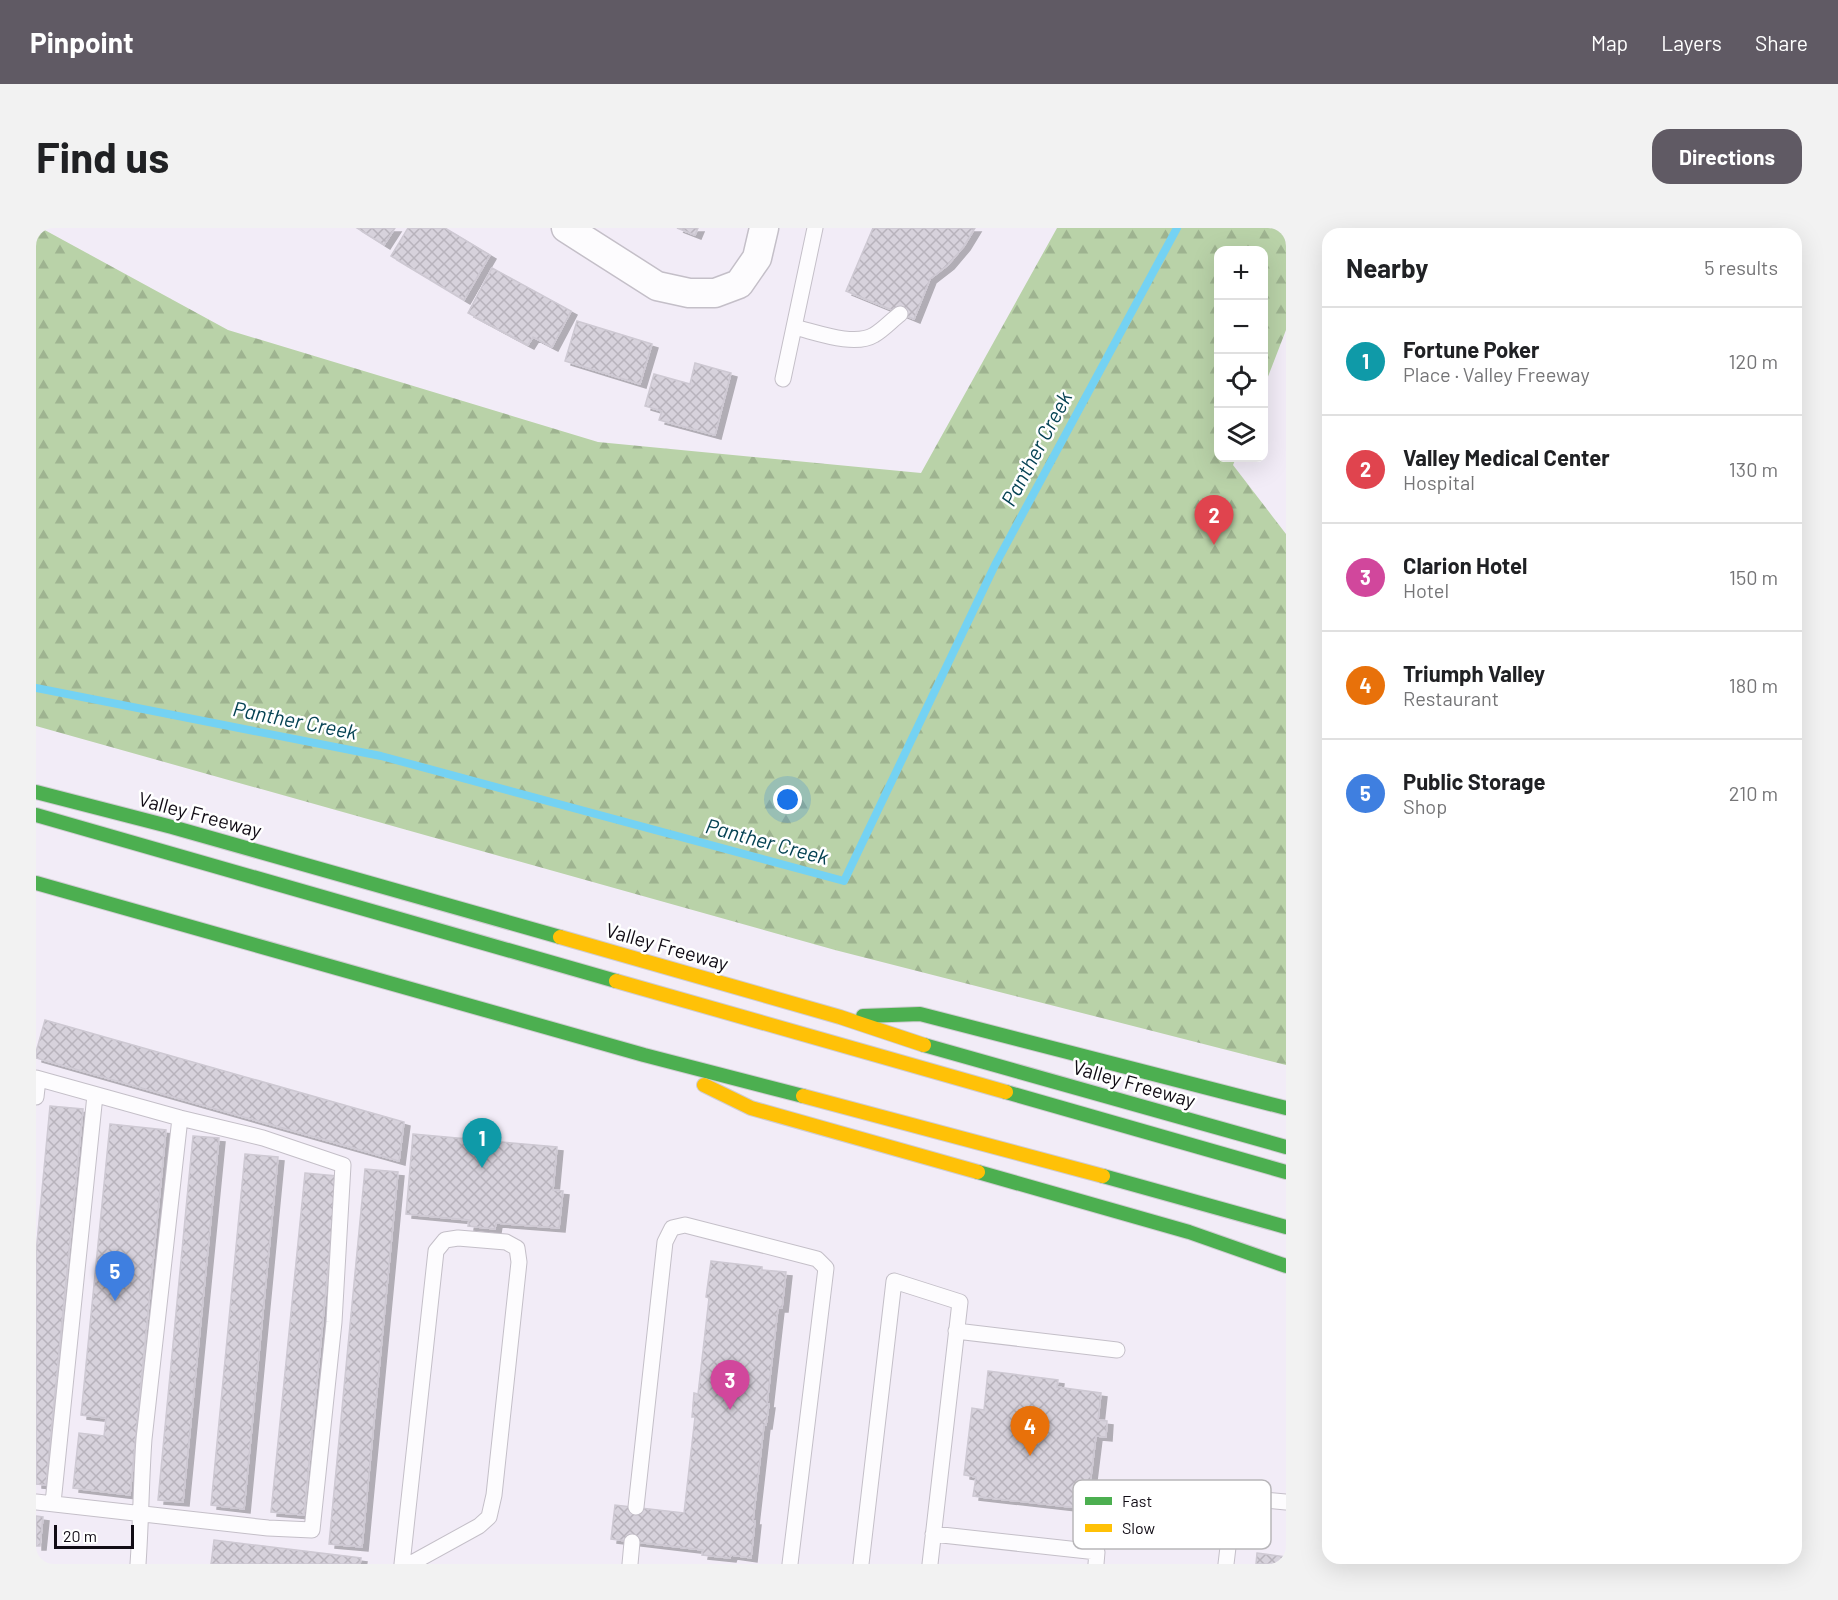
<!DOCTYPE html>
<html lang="en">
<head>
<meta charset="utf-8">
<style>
  body { margin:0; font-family:Barlow,sans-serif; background:#f2f2f2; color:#202124 }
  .controls { position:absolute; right:18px; top:18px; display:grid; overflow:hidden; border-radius:12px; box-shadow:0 6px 24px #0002 }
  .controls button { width:54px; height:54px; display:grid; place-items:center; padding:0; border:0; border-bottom:2px solid #e0e0e0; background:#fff; color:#202124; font:30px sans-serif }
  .scale { position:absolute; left:18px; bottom:15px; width:80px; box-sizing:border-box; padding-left:6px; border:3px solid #110c15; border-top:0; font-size:16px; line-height:21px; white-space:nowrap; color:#110c15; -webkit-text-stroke:4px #fff; paint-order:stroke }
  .you { position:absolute; left:752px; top:572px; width:21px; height:21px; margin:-15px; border:4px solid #fff; border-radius:50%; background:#1a73e8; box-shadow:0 0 0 9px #1a73e833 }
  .badge { display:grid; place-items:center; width:39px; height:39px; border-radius:50%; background:#605a64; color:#fff; font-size:20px; font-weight:700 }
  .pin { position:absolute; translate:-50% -50px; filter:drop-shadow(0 2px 3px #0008) }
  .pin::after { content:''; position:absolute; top:32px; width:21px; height:18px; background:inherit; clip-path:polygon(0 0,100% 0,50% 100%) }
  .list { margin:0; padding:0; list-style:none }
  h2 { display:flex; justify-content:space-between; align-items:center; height:78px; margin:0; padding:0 24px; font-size:26px }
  h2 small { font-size:20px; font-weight:400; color:#757577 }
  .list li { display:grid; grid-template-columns:39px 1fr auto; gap:18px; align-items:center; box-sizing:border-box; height:108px; padding:0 24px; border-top:2px solid #e0e0e0 }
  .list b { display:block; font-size:22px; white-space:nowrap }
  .list p { margin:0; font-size:20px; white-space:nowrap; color:#757577 }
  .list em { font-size:20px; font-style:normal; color:#757577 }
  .icon { flex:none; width:33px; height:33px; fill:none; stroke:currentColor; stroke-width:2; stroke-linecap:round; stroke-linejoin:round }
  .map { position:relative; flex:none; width:1250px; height:1336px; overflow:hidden; border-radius:18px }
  header { display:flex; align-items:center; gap:36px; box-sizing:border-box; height:84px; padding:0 30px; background:#605a64; color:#fff }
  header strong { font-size:28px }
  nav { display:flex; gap:33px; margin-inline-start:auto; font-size:21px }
  .intro { display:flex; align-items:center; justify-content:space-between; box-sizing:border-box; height:144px; padding:0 36px }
  h1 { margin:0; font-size:42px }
  .button { padding:15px 27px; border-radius:18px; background:#605a64; color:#fff; font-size:21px; font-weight:700 }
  main { display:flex; gap:36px; padding:0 36px }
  aside { flex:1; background:#fff; border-radius:18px; box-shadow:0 6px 24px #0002 }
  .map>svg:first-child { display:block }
  .forest { fill:url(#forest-firs) }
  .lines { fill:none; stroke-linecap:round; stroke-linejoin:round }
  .stream { stroke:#74d2f3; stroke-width:8 }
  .building { fill:url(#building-cross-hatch); stroke:#cec9d3; stroke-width:1.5; filter:url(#shadow) }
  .lane-casing { stroke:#c4bfc8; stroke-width:17 }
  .street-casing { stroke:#c4bfc8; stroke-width:31 }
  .fast-casing { stroke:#cfccd2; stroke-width:16 }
  .slow-casing { stroke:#cfccd2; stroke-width:16 }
  .lane { stroke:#fdfcfe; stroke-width:15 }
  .street { stroke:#fdfcfe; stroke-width:28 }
  .fast { stroke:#4caf50; stroke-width:14 }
  .slow { stroke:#ffc107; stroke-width:14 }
  .labels { text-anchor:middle; stroke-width:5; stroke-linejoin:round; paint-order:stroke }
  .street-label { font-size:20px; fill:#110c15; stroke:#fff }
  .water-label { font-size:21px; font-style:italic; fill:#064354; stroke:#fff }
  .key { fill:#fff; stroke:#b8b6b9; stroke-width:1.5 }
  .key-label { font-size:16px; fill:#110c15 }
</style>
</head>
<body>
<header>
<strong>Pinpoint</strong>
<nav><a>Map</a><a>Layers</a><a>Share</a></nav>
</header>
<div class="intro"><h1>Find us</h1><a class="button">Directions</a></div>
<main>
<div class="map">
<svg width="1250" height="1336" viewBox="0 0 1250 1336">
  <defs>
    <pattern id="forest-firs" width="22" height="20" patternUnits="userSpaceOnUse" patternTransform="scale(1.5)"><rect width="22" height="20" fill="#b9d2a8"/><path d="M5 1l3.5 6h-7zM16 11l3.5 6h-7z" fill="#9eb390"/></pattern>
    <pattern id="building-cross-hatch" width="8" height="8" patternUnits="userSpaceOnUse" patternTransform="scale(1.5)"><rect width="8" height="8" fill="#d7d2dc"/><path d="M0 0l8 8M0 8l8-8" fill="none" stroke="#b8b3bc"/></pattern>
    <filter id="shadow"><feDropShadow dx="6" dy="4" stdDeviation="0" flood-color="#0004"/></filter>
  </defs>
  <rect width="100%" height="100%" fill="#f2ecf7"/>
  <path class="forest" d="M0,0H5L192,102L562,214L885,245L1021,0H1250V102L1228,159V22H1182V230H1200L1197,237L1250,306V837L799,722L0,498Z"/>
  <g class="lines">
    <path class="stream" d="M0,460L345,528L808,653L959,337L1141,0"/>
  </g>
  <path class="building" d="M321,0H359L348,17Z
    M372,0H409L454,27L428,72L355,28Z
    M641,0H662L659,7Z
    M837,0H939L928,18L912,37L894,51L878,91L810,63Z
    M456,40L535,83L516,119L497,109L492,117L432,85Z
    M541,93L616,116L604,156L529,133Z
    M659,135L695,145L679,207L623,192L626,183L609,178L618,146L654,156Z
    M9,792L368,894L363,933L0,830V824Z
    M14,878L47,881L10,1257L0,1256V1025Z
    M74,896L130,902L94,1267L37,1260L43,1205L68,1208L70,1190L45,1187Z
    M377,906L521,919L517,962L527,963L523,1000L460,995L459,1001L432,998L433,992L370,986Z
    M157,908L183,910L147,1274L122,1272Z
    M209,926L242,929L208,1281L175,1277Z
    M329,941L362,944L326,1319L293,1316Z
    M269,945L301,948L268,1287L235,1284Z
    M675,1033L726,1039V1042L750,1044L746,1080H742L731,1176H733L730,1197H728L717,1293H719L715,1330L695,1327L694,1330L666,1327L667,1322L575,1311L579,1277L648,1285L659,1189H656L658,1165L662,1166L673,1070L670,1069Z
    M952,1143L1022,1152L1021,1159L1065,1165L1062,1192L1071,1193L1070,1209L1060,1208L1051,1281L937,1268L940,1249L928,1247L936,1180L948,1182Z
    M0,1288L7,1289L4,1318H0Z
    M178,1312L325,1330L324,1336H175Z
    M1221,1325L1250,1329V1336H1220Z"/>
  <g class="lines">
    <defs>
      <path id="lane" d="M758,99C780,104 818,119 838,107C847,102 856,92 864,86
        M747,151L779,0
        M0,850L144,890L227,910L307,937L298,1094L276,1302L232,1300L0,1274
        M0,869L2,851
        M920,1103L1081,1122
        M17,1275L59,867
        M600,1279L629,1014L636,1000L649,997L781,1031L790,1040L754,1336
        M897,1306L1061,1324L1060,1336
        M102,1336C105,1294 105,1253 108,1211L144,890
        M366,1336L400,1023L409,1012L422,1010L470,1014L481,1020L483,1034L458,1267L453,1289L443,1298L374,1336
        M594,1336L596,1314
        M825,1336L858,1053L924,1074L894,1336
        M1190,1336L1198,1269L1250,1274"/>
      <path id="street" d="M530,0L621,58L653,65H679L703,56L721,30L728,0"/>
      <path id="fast" d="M0,564L136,599L524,709
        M0,587L580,753
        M0,655L608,827L767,868
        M827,788L884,786L1250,880
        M888,817L1250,919
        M970,864L1250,944
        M942,944L1153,1004L1250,1038
        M1067,948L1250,999"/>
      <path id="slow" d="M524,709L804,789L888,817
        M580,753L970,864
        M668,857L715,880L942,944
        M767,868L1067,948"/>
    </defs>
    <use href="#lane" class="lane-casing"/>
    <use href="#street" class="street-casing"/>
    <use href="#fast" class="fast-casing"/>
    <use href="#slow" class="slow-casing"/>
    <use href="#lane" class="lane"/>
    <use href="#street" class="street"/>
    <use href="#fast" class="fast"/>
    <use href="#slow" class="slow"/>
  </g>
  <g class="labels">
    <g class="street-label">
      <text transform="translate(164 587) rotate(15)" y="7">Valley Freeway</text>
      <text transform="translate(631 719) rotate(16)" y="7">Valley Freeway</text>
      <text transform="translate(1098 856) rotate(16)" y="7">Valley Freeway</text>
    </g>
    <g class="water-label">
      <text transform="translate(1001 221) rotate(-62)" y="7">Panther Creek</text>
      <text transform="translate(259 493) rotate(11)" y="7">Panther Creek</text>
      <text transform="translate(731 614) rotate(15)" y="7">Panther Creek</text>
    </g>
  </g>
  <rect x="1037" y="1252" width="198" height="69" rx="9" class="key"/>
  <rect x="1049" y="1269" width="27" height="8" fill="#4caf50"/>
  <rect x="1049" y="1296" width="27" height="8" fill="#ffc107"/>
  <g class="key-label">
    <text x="1086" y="1279">Fast</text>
    <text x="1086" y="1306">Slow</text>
  </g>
</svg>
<div class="controls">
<button>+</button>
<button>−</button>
<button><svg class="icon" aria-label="locate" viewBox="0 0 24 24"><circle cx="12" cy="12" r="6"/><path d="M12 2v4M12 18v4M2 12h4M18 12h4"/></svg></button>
<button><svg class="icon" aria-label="layers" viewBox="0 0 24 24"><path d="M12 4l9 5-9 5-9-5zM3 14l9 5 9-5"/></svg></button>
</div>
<div class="scale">20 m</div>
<div class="you"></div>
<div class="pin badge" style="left:446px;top:940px;background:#0f9aa8">1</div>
<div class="pin badge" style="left:1178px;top:317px;background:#e0444e">2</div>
<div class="pin badge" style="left:694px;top:1182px;background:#d1479c">3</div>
<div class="pin badge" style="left:994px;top:1228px;background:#e8710a">4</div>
<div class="pin badge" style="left:79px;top:1073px;background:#3f7fe0">5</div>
</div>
<aside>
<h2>Nearby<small>5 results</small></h2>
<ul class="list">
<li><span class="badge" style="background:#0f9aa8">1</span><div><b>Fortune Poker</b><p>Place · Valley Freeway</p></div><em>120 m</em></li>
<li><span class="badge" style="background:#e0444e">2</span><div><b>Valley Medical Center</b><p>Hospital</p></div><em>130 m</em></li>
<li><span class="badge" style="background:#d1479c">3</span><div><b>Clarion Hotel</b><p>Hotel</p></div><em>150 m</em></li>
<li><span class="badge" style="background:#e8710a">4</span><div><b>Triumph Valley</b><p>Restaurant</p></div><em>180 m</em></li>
<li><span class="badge" style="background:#3f7fe0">5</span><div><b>Public Storage</b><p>Shop</p></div><em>210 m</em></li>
</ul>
</aside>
</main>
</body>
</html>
